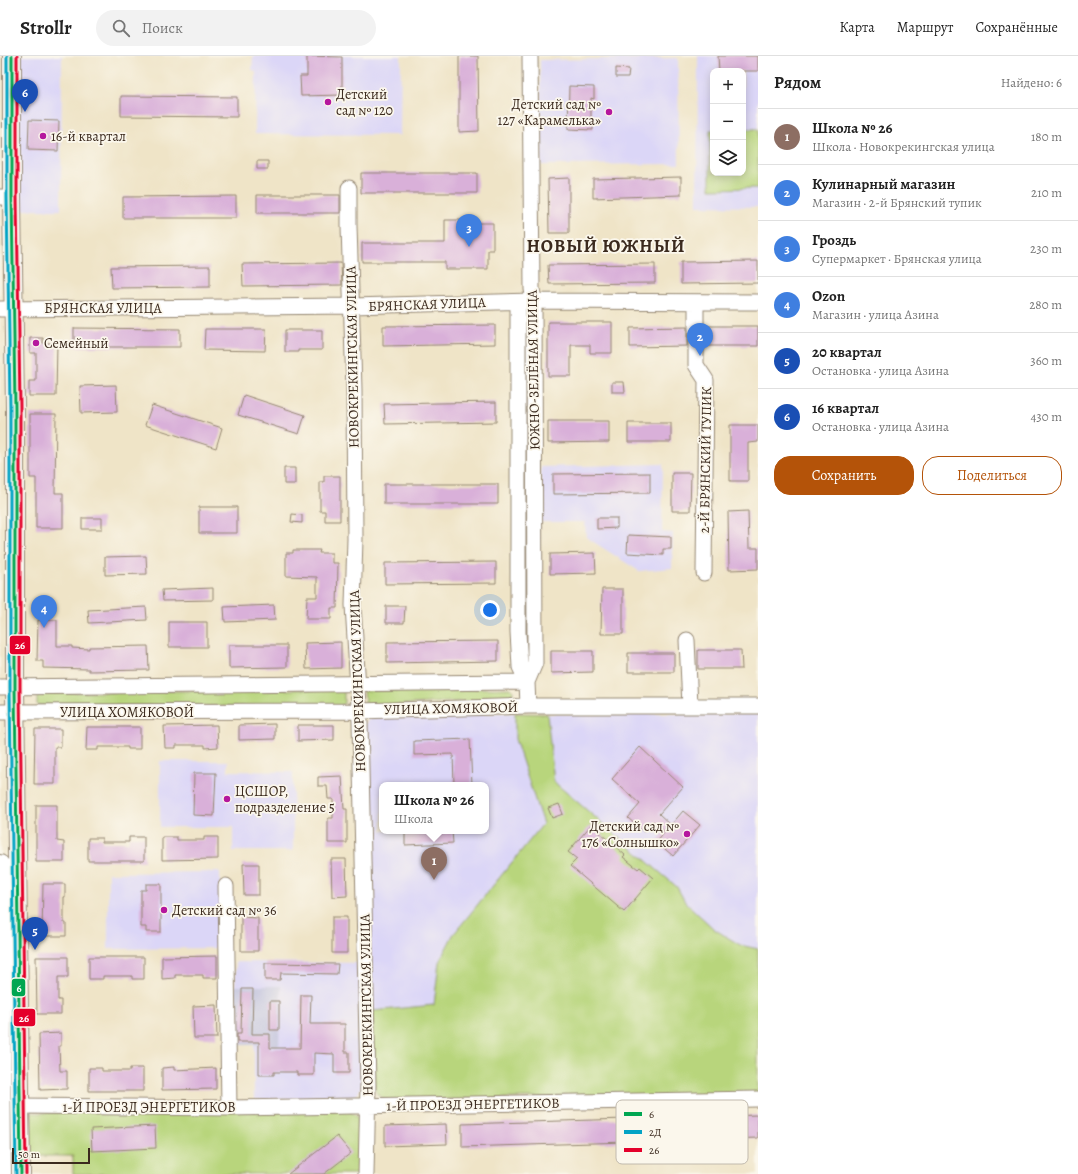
<!DOCTYPE html>
<html lang="ru">
<head>
<meta charset="utf-8">
<style>
  body { margin:0; font-family:Alegreya,serif; background:#f2f2f2; color:#222 }
  .controls { position:absolute; right:12px; top:12px; display:grid; overflow:hidden; border-radius:8px; box-shadow:0 2px 10px #0003 }
  .controls button { width:36px; height:36px; display:grid; place-items:center; padding:0; border:0; border-bottom:1px solid #e0e0e0; background:#fff; color:#222; font:20px sans-serif }
  .scale { position:absolute; left:12px; bottom:10px; width:78px; box-sizing:border-box; padding-left:4px; border:2px solid #3b2a1e; border-top:0; font-size:11px; line-height:14px; white-space:nowrap; color:#3b2a1e; -webkit-text-stroke:3px #fbf7ec; paint-order:stroke }
  .you { position:absolute; left:490px; top:554px; width:14px; height:14px; margin:-10px; border:3px solid #fff; border-radius:50%; background:#1a73e8; box-shadow:0 0 0 6px #1a73e833 }
  .badge { display:grid; place-items:center; width:26px; height:26px; border-radius:50%; background:#b45309; color:#fff; font-size:13px; font-weight:700 }
  .pin { position:absolute; translate:-50% -33px; filter:drop-shadow(0 1px 2px #0008) }
  .pin::after { content:''; position:absolute; top:21px; width:14px; height:12px; background:inherit; clip-path:polygon(0 0,100% 0,50% 100%) }
  .popup { position:absolute; left:379px; top:726px; width:110px; height:52px; box-sizing:border-box; display:grid; place-content:center; border-radius:8px; background:#fff; filter:drop-shadow(0 1px 3px #0005); font-size:13px; white-space:nowrap; color:#767676 }
  .popup b { font-size:15px; color:#222 }
  .popup::after { content:''; position:absolute; left:50%; top:100%; margin-left:-8px; border:8px solid transparent; border-top-color:#fff }
  .list { margin:0; padding:0; list-style:none }
  h2 { display:flex; justify-content:space-between; align-items:center; height:52px; margin:0; padding:0 16px; font-size:17px }
  h2 small { font-size:13px; font-weight:400; color:#767676 }
  .list li { display:grid; grid-template-columns:26px 1fr auto; gap:12px; align-items:center; box-sizing:border-box; height:56px; padding:0 16px; border-top:1px solid #e0e0e0 }
  .list b { display:block; font-size:15px; white-space:nowrap }
  .list p { margin:0; font-size:13px; white-space:nowrap; color:#767676 }
  .list em { font-size:13px; font-style:normal; color:#767676 }
  .actions { display:flex; gap:8px; padding:12px 16px }
  .actions a { flex:1; padding:9px 0; border:1px solid #b45309; border-radius:16px; text-align:center; font-size:14px; color:#b45309 }
  .actions .main { background:#b45309; color:#fff }
  .icon { flex:none; width:22px; height:22px; fill:none; stroke:currentColor; stroke-width:2; stroke-linecap:round; stroke-linejoin:round }
  .map { position:relative; flex:none; width:758px; height:1118px; overflow:hidden }
  header { display:flex; align-items:center; gap:24px; box-sizing:border-box; height:56px; padding:0 20px; background:#fff; border-bottom:1px solid #e0e0e0 }
  header strong { font-size:19px }
  nav { display:flex; gap:22px; margin-inline-start:auto; font-size:14px }
  .search { width:280px; height:36px; background:#f2f2f2; display:flex; align-items:center; gap:10px; box-sizing:border-box; padding:0 14px; border-radius:22px; color:#767676; font-size:15px }
  main { display:flex }
  aside { flex:1; background:#fff }
  .map>svg:first-child { display:block }
  .built { fill:#dbd6f7; fill-rule:evenodd }
  .industrial { fill:#c1c2dd }
  .green { fill:#b8d57c; stroke:#7a804d }
  .building { fill:#d9b0d9 }
  .lines { fill:none; stroke-linecap:round; stroke-linejoin:round }
  .minor-casing { stroke:#958772; stroke-width:17 }
  .major-casing { stroke:#958772; stroke-width:20 }
  .minor { stroke:#fff; stroke-width:15 }
  .major { stroke:#fff; stroke-width:18 }
  .bus-1-casing { stroke:#fbf7ec; stroke-width:6 }
  .bus-2-casing { stroke:#fbf7ec; stroke-width:6 }
  .bus-3-casing { stroke:#fbf7ec; stroke-width:6 }
  .bus-1 { stroke:#00a651; stroke-width:3 }
  .bus-2 { stroke:#03a3c5; stroke-width:3 }
  .bus-3 { stroke:#e4002b; stroke-width:3 }
  .poi-dot { fill:#b5179e; stroke:#fbf7ec; stroke-width:1.5 }
  .labels { text-anchor:middle; stroke-width:3.5; stroke-linejoin:round; paint-order:stroke }
  .poi-label { font-size:14px; fill:#3b2a1e; stroke:#fbf7ec; text-anchor:start }
  .street-label { font-size:14px; fill:#3b2a1e; stroke:#fbf7ec }
  .district-label { font-size:18px; font-weight:bold; letter-spacing:1px; fill:#3b2a1e; stroke:#fbf7ec }
  .key { fill:#fbf7ec; stroke:#c1baae; stroke-width:1 }
  .key-label { font-size:11px; fill:#3b2a1e }
  .line-badge { stroke:#fbf7ec; stroke-width:1.5 }
  .badge-label { font-size:11px; text-anchor:middle; font-weight:bold; fill:#fff }
</style>
</head>
<body>
<header>
<strong>Strollr</strong>
<div class="search"><svg class="icon" aria-label="search" viewBox="0 0 24 24"><circle cx="10" cy="10" r="6"/><path d="M15 15l6 6"/></svg>Поиск</div>
<nav><a>Карта</a><a>Маршрут</a><a>Сохранённые</a></nav>
</header>
<main>
<div class="map">
<svg width="758" height="1118" viewBox="0 0 758 1118">
  <rect width="100%" height="100%" fill="#fbf7ec"/>
  <filter id="ink" filterUnits="userSpaceOnUse"><feTurbulence type="fractalNoise" baseFrequency=".025" numOctaves="2"/><feDisplacementMap in="SourceGraphic" scale="8" xChannelSelector="R" yChannelSelector="G"/><feConvolveMatrix kernelMatrix="1 2 1 2 8 2 1 2 1" color-interpolation-filters="sRGB"/></filter>
  <filter id="wash" filterUnits="userSpaceOnUse"><feTurbulence type="fractalNoise" baseFrequency=".012" numOctaves="4" result="noise"/><feDisplacementMap in="SourceGraphic" scale="16" xChannelSelector="R" yChannelSelector="G"/><feGaussianBlur stdDeviation="0.9" result="paint"/><feColorMatrix in="noise" values="0 0 0 0 0 0 0 0 0 0 0 0 0 0 0 0 0 1.4 0 .05"/><feComposite in="paint" operator="in"/></filter>
  <g filter="url(#wash)">
    <rect width="100%" height="100%" fill="#efe4c7"/>
    <path class="built" d="M18,0H62L61,154H18Z
      M253,0H401L400,79L255,78L256,15L252,14Z
      M698,0H758V151L697,150ZM713,15H743V117H713Z
      M678,2L679,108L541,109L540,4Z
      M663,408L662,476L673,477L672,512L639,515L586,481L585,466H540L541,411Z
      M515,657V683L543,768L453,879L439,906L434,950L373,955L365,668L371,660ZM382,729H486V775H382Z
      M547,658H758V893L740,889L714,873L685,846L677,831L554,726Z
      M160,705H228V715L293,716V795H233V771H160Z
      M220,816V892L108,893V817Z
      M236,906L362,907V1029L358,1038L348,1043L254,1044V989H279L235,930Z"/>
    <path class="industrial" d="M235,930H281L279,989H234Z"/>
    <path class="green" d="M743,73H758V132L710,133V74H713V117H743Z
      M511,632L513,635L512,643L368,650L365,647L364,635Z
      M341,633L344,635V647L340,651L37,649V637Z
      M515,657L547,658L554,726L677,831L685,846L714,873L740,889L758,893V1039L385,1044L377,1037L374,1031L373,955L434,949L439,906L453,879L543,768L515,683Z
      M348,1054L355,1059L360,1064L361,1118H73V1100H28V1062L30,1057Z"/>
    <g id="blocks">
      <path class="building" d="M307,0L342,1V39L301,40L300,20H307Z
        M459,0H478L479,75L459,76Z
        M718,0H758V15H719Z
        M616,12L629,13L628,21H616Z
        M569,30L594,31V43L591,42V62H593V74L568,73Z
        M121,40L237,41V61L121,60Z
        M29,64L59,65L58,95L28,94Z
        M257,105H268V113H257Z
        M361,117H477V137H361Z
        M681,121V139L593,142V123Z
        M569,122V177H549L548,123Z
        M257,139H340V157H257Z
        M236,140V162H123V141Z
        M445,164H462V167H493V194H488V213H445V206H362V187H445Z
        M758,205V227L681,228V206Z
        M341,207L342,229L243,230L242,208Z
        M655,208V227L549,228L548,209Z
        M210,210V231L112,232L111,211Z
        M548,266H612V297H590V289H571V320H548Z
        M495,269V288L383,290V270Z
        M709,270H758V290H709Z
        M687,271V290L630,291V272Z
        M74,272L180,273V291H74Z
        M205,273H266L265,295L204,294Z
        M285,274H322V294H298V296H285Z
        M30,282H43V287H57L56,340H29V325H36V297H30Z
        M612,326H624L625,336H612Z
        M116,329L117,356L81,357L80,330Z
        M244,339L305,359L299,378L238,359Z
        M496,346V366L385,368L384,348Z
        M152,349L222,372L216,392L145,369Z
        M30,358H56L55,437H63V472H36V422H30Z
        M548,365H609V386L548,387Z
        M628,367H671V386H628Z
        M730,369H758V386L748,387V425H730Z
        M284,412H295V428H284Z
        M650,417V437L553,438V418Z
        M672,417H691L690,455H672Z
        M324,420H340V465H325V455H320V426H324Z
        M384,428H498V448H384Z
        M199,451H237V477H199Z
        M748,455L749,492H758V513L729,514L728,456Z
        M292,458L302,459V467L291,466Z
        M82,462H102V473H82Z
        M597,462H617V472L597,473Z
        M628,479L671,481V493H663V499L627,497Z
        M293,494H320L319,497H332V507H338L337,552H331V563H306L307,541H317V521L286,520V497H293Z
        M595,497L596,517L550,518V498Z
        M146,500L147,518L105,519V501Z
        M496,506V527L385,528V507Z
        M213,532V544L163,545L162,534Z
        M602,533H623V578H601Z
        M274,549L275,564L225,566L224,551Z
        M386,550H405L404,567H386Z
        M146,551L147,564L89,567L88,554Z
        M38,564H57V590H72V592L89,593V591L148,590L149,614L89,615V613L43,612V605H37Z
        M169,566H207V591H169Z
        M498,585V605L387,607V586Z
        M341,586V612L306,613L305,587Z
        M229,589H287V611L229,612Z
        M698,594H741L742,613H698Z
        M551,595H593V616L551,617Z
        M628,597H674V616H628Z
        M275,668V683L239,684V669Z
        M217,669L218,691L205,692V689H176V692H165L164,670Z
        M298,669H334V684L298,685Z
        M87,671H140V693H128V691H98V694H86Z
        M35,673H61V691H55V728H34Z
        M470,683L472,729H454L453,698L414,699V685Z
        M640,691L683,731L659,758L671,769L683,755L700,769L673,800L657,786L665,776L653,765L644,776L628,762L640,748L612,723Z
        M194,717H216L214,760L193,759Z
        M342,720L344,753H347V787H328V762H333V743H328L327,730H318V721Z
        M559,748L563,758L552,762L548,752Z
        M36,749H57V785L64,786V806H36Z
        M591,769L625,799L623,801L638,813L640,811L653,822L624,856L570,810L577,803L568,796Z
        M405,775H452L453,787L405,789Z
        M129,781H144V805H88V782H102V786H129Z
        M162,781H177V784H204V781H218V803L162,804Z
        M331,803H346L347,840L332,841Z
        M243,808H259V839H244Z
        M43,828H65V841H64V867H66V880H42Z
        M146,828H161V876H146V871H141V834H146Z
        M241,861L258,862V895H241Z
        M332,861H347V897H332Z
        M217,900V922H203V919H175V922L162,923V901Z
        M36,901H68V921H58V944H61V958H37Z
        M89,901H144V923H132V920H103V923H89Z
        M265,907L338,908L337,918L281,917L280,924H265Z
        M242,933H253L252,978H270V992H300L301,939H311L310,968H345V996H349V1017H334V998L314,997V1019H297V1016H274V1019H259V986H237V978H241Z
        M270,945H279V974H270Z
        M216,949L217,982H194L193,950Z
        M61,977V990H59L60,1015H67V1033L40,1034L39,978Z
        M174,1011V1014L216,1012V1033L162,1034V1012Z
        M89,1012H102V1015H130V1012H143V1035H89Z
        M758,1059V1082L462,1091V1068Z
        M446,1068L447,1088L385,1090V1070Z
        M155,1070L156,1092L92,1095L91,1073Z
        M337,1080L351,1097L324,1118H288Z"/>
    </g>
  </g>
  <g filter="url(#ink)">
    <use href="#blocks" fill-opacity="0" stroke="#958772" stroke-width="1"/>
    <g class="lines">
      <defs>
        <path id="minor" d="M349,132V170L354,333L355,483L353,549L360,666L368,1029L366,1118
          M0,141H12
          M696,246V309L706,324L704,517
          M0,253L352,250L534,245L758,246
          M687,584L690,650
          M0,631L527,626L520,611L518,576V246
          M528,650L527,626L535,607L534,245L532,233L530,0
          M0,656L359,655L528,650H758
          M226,830L229,1052
          M20,1050L229,1052L758,1043"/>
        <path id="major" d="M12,0V141L15,351V631L21,1118
          M0,808L2,1118"/>
      </defs>
      <use href="#minor" class="minor-casing"/>
      <use href="#major" class="major-casing"/>
      <use href="#minor" class="minor"/>
      <use href="#major" class="major"/>
      <defs>
        <path id="bus-1" d="M12,0V141L15,351V631L21,1118"/>
        <path id="bus-2" d="M7,0V141L10,351V631L16,1118"/>
        <path id="bus-3" d="M17,0V141L20,351V631L26,1118"/>
      </defs>
      <use href="#bus-1" class="bus-1-casing"/>
      <use href="#bus-2" class="bus-2-casing"/>
      <use href="#bus-3" class="bus-3-casing"/>
      <use href="#bus-1" class="bus-1"/>
      <use href="#bus-2" class="bus-2"/>
      <use href="#bus-3" class="bus-3"/>
    </g>
  </g>
  <g class="poi-dot">
    <circle cx="328" cy="46" r="4"/>
    <circle cx="609" cy="56" r="4"/>
    <circle cx="43" cy="80" r="4"/>
    <circle cx="36" cy="287" r="4"/>
    <circle cx="227" cy="743" r="4"/>
    <circle cx="687" cy="778" r="4"/>
    <circle cx="164" cy="854" r="4"/>
  </g>
  <g class="labels">
    <g class="poi-label">
      <text x="336" y="43">Детский<tspan x="336" dy="16">сад № 120</tspan></text>
      <text x="601" y="53" text-anchor="end">Детский сад №<tspan x="601" dy="16">127 «Карамелька»</tspan></text>
      <text x="51" y="85">16-й квартал</text>
      <text x="44" y="292">Семейный</text>
      <text x="235" y="740">ЦСШОР,<tspan x="235" dy="16">подразделение 5</tspan></text>
      <text x="679" y="775" text-anchor="end">Детский сад №<tspan x="679" dy="16">176 «Солнышко»</tspan></text>
      <text x="172" y="859">Детский сад № 36</text>
    </g>
    <g class="street-label">
      <text transform="translate(427 248) rotate(-2)" y="5">БРЯНСКАЯ УЛИЦА</text>
      <text x="103" y="257">БРЯНСКАЯ УЛИЦА</text>
      <text transform="translate(352 301) rotate(-91)" y="5">НОВОКРЕКИНГСКАЯ УЛИЦА</text>
      <text transform="translate(533 314) rotate(-91)" y="5">ЮЖНО-ЗЕЛЁНАЯ УЛИЦА</text>
      <text transform="translate(705 404) rotate(-89)" y="5">2-Й БРЯНСКИЙ ТУПИК</text>
      <text transform="translate(357 625) rotate(-92)" y="5">НОВОКРЕКИНГСКАЯ УЛИЦА</text>
      <text transform="translate(451 652) rotate(-1)" y="5">УЛИЦА ХОМЯКОВОЙ</text>
      <text x="127" y="661">УЛИЦА ХОМЯКОВОЙ</text>
      <text transform="translate(366 949) rotate(-91)" y="5">НОВОКРЕКИНГСКАЯ УЛИЦА</text>
      <text transform="translate(473 1048) rotate(-1)" y="5">1-Й ПРОЕЗД ЭНЕРГЕТИКОВ</text>
      <text x="149" y="1056">1-Й ПРОЕЗД ЭНЕРГЕТИКОВ</text>
    </g>
    <g class="district-label">
      <text x="606" y="196">НОВЫЙ ЮЖНЫЙ</text>
    </g>
  </g>
  <rect x="616" y="1044" width="132" height="64" rx="6" class="key"/>
  <rect x="624" y="1056" width="18" height="4" fill="#00a651"/>
  <rect x="624" y="1074" width="18" height="4" fill="#03a3c5"/>
  <rect x="624" y="1092" width="18" height="4" fill="#e4002b"/>
  <g class="key-label">
    <text x="649" y="1062">6</text>
    <text x="649" y="1080">2Д</text>
    <text x="649" y="1098">26</text>
  </g>
  <g class="line-badge">
    <rect x="9" y="579" width="22" height="20" rx="4" fill="#e4002b"/>
    <rect x="11" y="922" width="15" height="19" rx="4" fill="#00a651"/>
    <rect x="13" y="952" width="23" height="19" rx="4" fill="#e4002b"/>
  </g>
  <g class="badge-label">
    <text x="20" y="593">26</text>
    <text x="19" y="936">6</text>
    <text x="24" y="966">26</text>
  </g>
</svg>
<div class="controls">
<button>+</button>
<button>−</button>
<button><svg class="icon" aria-label="layers" viewBox="0 0 24 24"><path d="M12 4l9 5-9 5-9-5zM3 14l9 5 9-5"/></svg></button>
</div>
<div class="scale">50 m</div>
<div class="you"></div>
<div class="pin badge" style="left:434px;top:824px;background:#8d6e63">1</div>
<div class="popup"><b>Школа № 26</b>Школа</div>
<div class="pin badge" style="left:700px;top:300px;background:#3f7fe0">2</div>
<div class="pin badge" style="left:469px;top:191px;background:#3f7fe0">3</div>
<div class="pin badge" style="left:44px;top:572px;background:#3f7fe0">4</div>
<div class="pin badge" style="left:35px;top:894px;background:#1a4fb4">5</div>
<div class="pin badge" style="left:25px;top:56px;background:#1a4fb4">6</div>
</div>
<aside>
<h2>Рядом<small>Найдено: 6</small></h2>
<ul class="list">
<li><span class="badge" style="background:#8d6e63">1</span><div><b>Школа № 26</b><p>Школа · Новокрекингская улица</p></div><em>180 m</em></li>
<li><span class="badge" style="background:#3f7fe0">2</span><div><b>Кулинарный магазин</b><p>Магазин · 2-й Брянский тупик</p></div><em>210 m</em></li>
<li><span class="badge" style="background:#3f7fe0">3</span><div><b>Гроздь</b><p>Супермаркет · Брянская улица</p></div><em>230 m</em></li>
<li><span class="badge" style="background:#3f7fe0">4</span><div><b>Ozon</b><p>Магазин · улица Азина</p></div><em>280 m</em></li>
<li><span class="badge" style="background:#1a4fb4">5</span><div><b>20 квартал</b><p>Остановка · улица Азина</p></div><em>360 m</em></li>
<li><span class="badge" style="background:#1a4fb4">6</span><div><b>16 квартал</b><p>Остановка · улица Азина</p></div><em>430 m</em></li>
</ul>
<div class="actions"><a class="main">Сохранить</a><a>Поделиться</a></div>
</aside>
</main>
</body>
</html>
